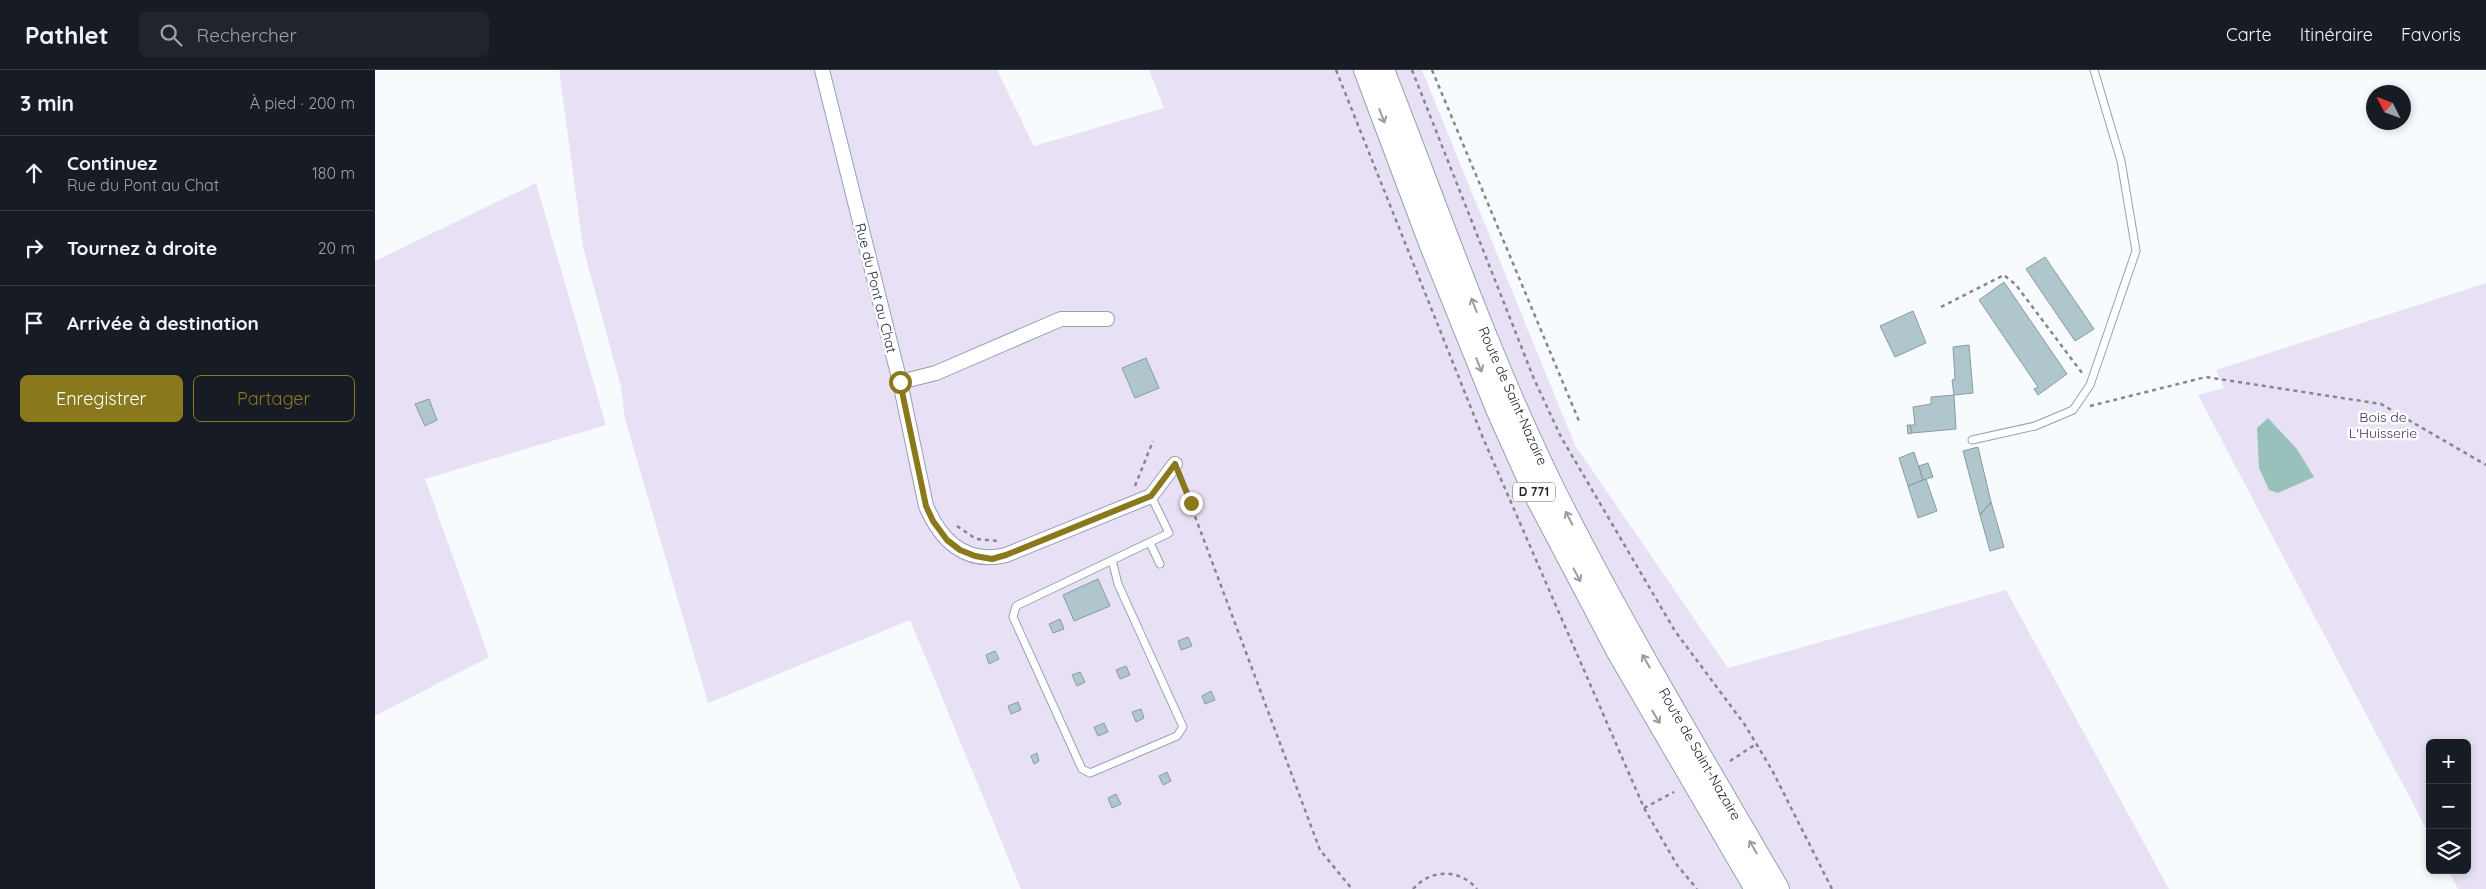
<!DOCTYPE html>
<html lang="fr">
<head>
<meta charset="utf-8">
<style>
  body { margin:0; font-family:Quicksand,sans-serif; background:#20242c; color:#f1f3f6 }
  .controls { position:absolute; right:15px; bottom:15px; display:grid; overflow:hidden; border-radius:8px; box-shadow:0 2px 8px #0003 }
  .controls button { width:45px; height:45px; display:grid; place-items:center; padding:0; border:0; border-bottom:1px solid #363941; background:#171b24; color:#f1f3f6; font:25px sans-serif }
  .compass { position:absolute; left:1991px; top:15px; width:45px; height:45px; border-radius:50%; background:#171b24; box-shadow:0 2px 8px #0003; rotate:312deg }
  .stop { position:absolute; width:15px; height:15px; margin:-11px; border:4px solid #8a781d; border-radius:50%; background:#fff }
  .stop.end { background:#8a781d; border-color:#fff; box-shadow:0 1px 5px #0008 }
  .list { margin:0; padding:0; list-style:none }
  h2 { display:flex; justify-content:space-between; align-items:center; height:65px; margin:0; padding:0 20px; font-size:21px }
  h2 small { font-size:16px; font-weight:400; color:#9ea1a6 }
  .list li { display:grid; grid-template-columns:32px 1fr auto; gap:15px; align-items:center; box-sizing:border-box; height:75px; padding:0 20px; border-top:1px solid #363941 }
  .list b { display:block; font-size:19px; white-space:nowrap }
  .list p { margin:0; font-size:16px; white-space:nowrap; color:#9ea1a6 }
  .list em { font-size:16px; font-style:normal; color:#9ea1a6 }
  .actions { display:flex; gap:10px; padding:15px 20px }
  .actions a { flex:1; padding:11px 0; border:1px solid #8a781d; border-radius:8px; text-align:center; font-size:18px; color:#8a781d }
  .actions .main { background:#8a781d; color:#fff }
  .icon { flex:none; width:28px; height:28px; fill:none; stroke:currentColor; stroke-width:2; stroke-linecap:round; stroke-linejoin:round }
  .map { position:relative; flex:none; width:2111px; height:819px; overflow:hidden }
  header { display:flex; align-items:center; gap:30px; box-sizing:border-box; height:70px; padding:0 25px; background:#171b24; border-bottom:1px solid #363941 }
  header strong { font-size:24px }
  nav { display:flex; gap:28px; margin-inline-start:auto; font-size:18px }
  .search { width:350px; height:45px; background:#20242c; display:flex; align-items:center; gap:12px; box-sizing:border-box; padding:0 18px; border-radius:8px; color:#9ea1a6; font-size:19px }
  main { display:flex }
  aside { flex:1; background:#171b24 }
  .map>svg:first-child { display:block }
  .green { fill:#e8e1f5 }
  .water { fill:#98c1bb }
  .building { fill:#afc7cc; stroke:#869ca2 }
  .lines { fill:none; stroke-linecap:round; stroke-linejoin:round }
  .service-casing { stroke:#93a2b0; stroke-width:9 }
  .minor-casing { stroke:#93a2b0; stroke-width:16 }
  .primary-casing { stroke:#93a2b0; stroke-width:24 }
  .path { stroke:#83888c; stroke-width:2.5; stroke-dasharray:4 4; stroke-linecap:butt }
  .service { stroke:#fff; stroke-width:7 }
  .minor { stroke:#fff; stroke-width:14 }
  .primary { stroke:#fff; stroke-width:22 }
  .oneway { stroke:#999c9e }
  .route { stroke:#8a781d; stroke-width:6 }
  .labels { text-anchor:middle; stroke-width:5; stroke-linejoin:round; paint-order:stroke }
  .shield { fill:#fff; stroke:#616568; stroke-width:1 }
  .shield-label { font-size:12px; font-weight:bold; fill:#1d2328 }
  .street-label { font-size:14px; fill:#1d2328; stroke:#fff }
  .park-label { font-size:14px; fill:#43325c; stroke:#fff }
</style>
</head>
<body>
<header>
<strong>Pathlet</strong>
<div class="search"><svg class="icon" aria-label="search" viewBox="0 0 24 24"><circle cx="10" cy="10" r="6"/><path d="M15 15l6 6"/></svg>Rechercher</div>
<nav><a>Carte</a><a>Itinéraire</a><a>Favoris</a></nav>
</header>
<main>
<aside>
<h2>3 min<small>À pied · 200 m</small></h2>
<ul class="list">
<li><svg class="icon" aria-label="ahead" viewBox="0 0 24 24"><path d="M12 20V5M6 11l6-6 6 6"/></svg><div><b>Continuez</b><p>Rue du Pont au Chat</p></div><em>180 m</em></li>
<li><svg class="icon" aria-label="right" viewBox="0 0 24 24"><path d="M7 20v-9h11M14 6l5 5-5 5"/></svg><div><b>Tournez à droite</b></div><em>20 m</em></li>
<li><svg class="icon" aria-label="arrive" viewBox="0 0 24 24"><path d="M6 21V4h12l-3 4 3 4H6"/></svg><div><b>Arrivée à destination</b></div></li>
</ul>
<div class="actions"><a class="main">Enregistrer</a><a>Partager</a></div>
</aside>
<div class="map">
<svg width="2111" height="819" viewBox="0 0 2111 819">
  <rect width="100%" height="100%" fill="#f7fbfe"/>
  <path class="green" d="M184,0H622L659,76L789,38L774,0H1047L1200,375L1353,598L1631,520L1794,819H646L535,550L333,633L250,349L246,317L208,177Z
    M161,113L231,355L50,409L114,587L0,646V191Z
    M2111,213V819H2083L2073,800H2092V673H2055V766L1823,325L1849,318L1841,300Z"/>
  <path class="water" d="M1893,348L1922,379L1939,407L1903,423L1894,420L1884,398L1882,358Z"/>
  <path class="building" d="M1670,187L1719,259L1700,271L1651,199Z
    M1629,212L1692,304L1663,325L1659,319L1663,317L1604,230Z
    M1538,241L1551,273L1520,287L1505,256Z
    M1594,275L1598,323L1579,325L1577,310L1580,309L1578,277Z
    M771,288L784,318L760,328L747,298Z
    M1579,325L1581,359L1537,363L1535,355H1540L1538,337L1556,334V327Z
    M54,329L62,350L50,356L40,334Z
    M1532,355H1535L1537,363L1533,364Z
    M1603,377L1616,432L1605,445L1588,381Z
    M1539,382L1548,410L1533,416L1524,388Z
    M1553,393L1558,407L1548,410L1544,396Z
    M1551,409L1562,441L1543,448L1533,416Z
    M1616,432L1629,477L1615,481L1605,445Z
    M723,509L735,536L699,551L688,525Z
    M685,549L689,559L678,563L674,554Z
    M813,567L817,576L806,580L803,571Z
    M620,581L624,589L614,594L611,585Z
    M751,596L755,605L745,609L741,600Z
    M705,602L710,612L702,616L697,605Z
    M836,621L840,630L830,634L827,626Z
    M643,632L646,640L636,644L633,636Z
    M766,639L769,648L761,652L757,642Z
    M729,653L733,662L723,666L719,657Z
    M662,683L664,691L659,694L656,686Z
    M792,702L796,711L788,715L784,706Z
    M741,724L746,734L737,738L733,728Z"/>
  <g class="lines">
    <defs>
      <path id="service" d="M1597,370L1660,356L1698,340L1715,315L1761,181L1746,91L1719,0
        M775,473L785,494
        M737,490L743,514L808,657L802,666L715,703L707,699L638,547L641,536L794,463L776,426"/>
      <path id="minor" d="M447,0L525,312L551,436C566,471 591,495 631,485L776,426L800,394
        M525,312L561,303L686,249H732"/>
      <path id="primary" d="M990,0L1055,173L1122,339L1162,428L1243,582L1381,819
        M1008,0C1064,142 1113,287 1181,424C1249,559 1327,688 1403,819"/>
    </defs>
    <use href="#service" class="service-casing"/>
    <use href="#minor" class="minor-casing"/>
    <use href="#primary" class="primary-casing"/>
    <path class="path" d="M961,0L1108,368L1269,738L1302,795L1322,819
      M1037,0L1159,309L1186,367L1300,561L1370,655L1397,700L1457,819
      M1057,0L1204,351
      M1566,237L1629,205L1641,215L1707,303
      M1715,336L1831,307L2006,334L2111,395
      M806,409L945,780L977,819
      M760,416L778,371
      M582,456L601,469L622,471
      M1355,691L1381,674
      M1269,738L1299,722
      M1038,819C1056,799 1084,798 1102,819"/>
    <use href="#service" class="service"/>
    <use href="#minor" class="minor"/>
    <use href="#primary" class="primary"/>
  </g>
  <defs><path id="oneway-shaft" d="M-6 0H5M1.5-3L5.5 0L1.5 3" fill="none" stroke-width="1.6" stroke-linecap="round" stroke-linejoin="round" transform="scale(1.25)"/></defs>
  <g class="oneway">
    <use href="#oneway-shaft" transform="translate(1007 46) rotate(69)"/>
    <use href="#oneway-shaft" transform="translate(1099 235) rotate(-111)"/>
    <use href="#oneway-shaft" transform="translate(1104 295) rotate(68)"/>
    <use href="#oneway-shaft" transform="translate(1194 448) rotate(-117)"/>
    <use href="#oneway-shaft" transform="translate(1202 505) rotate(62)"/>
    <use href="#oneway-shaft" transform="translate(1271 591) rotate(-120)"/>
    <use href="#oneway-shaft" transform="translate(1281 647) rotate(59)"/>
    <use href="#oneway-shaft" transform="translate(1378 777) rotate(-120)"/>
  </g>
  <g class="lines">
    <path class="route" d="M525,312L551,436L558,451L572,470L585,480L600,486L617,489L631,485L776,426L800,394L816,433"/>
  </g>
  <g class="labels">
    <rect class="shield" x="1138" y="412.5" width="42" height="19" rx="4"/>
    <g class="shield-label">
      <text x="1159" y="426">D 771</text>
    </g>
    <g class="street-label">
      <text transform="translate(501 218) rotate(76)" y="5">Rue du Pont au Chat</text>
      <text transform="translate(1138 326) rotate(66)" y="5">Route de Saint-Nazaire</text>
      <text transform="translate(1325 684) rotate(60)" y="5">Route de Saint-Nazaire</text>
    </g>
    <g class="park-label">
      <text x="2008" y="352">Bois de<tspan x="2008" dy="16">L'Huisserie</tspan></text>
    </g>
  </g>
</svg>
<div class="controls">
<button>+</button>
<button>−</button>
<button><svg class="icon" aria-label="layers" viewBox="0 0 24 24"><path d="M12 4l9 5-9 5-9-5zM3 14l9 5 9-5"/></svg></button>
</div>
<svg class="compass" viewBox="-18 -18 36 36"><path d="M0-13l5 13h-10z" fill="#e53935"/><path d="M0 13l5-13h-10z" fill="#9ea1a6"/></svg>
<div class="stop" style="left:525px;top:312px"></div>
<div class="stop end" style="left:816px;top:433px"></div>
</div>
</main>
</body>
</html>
